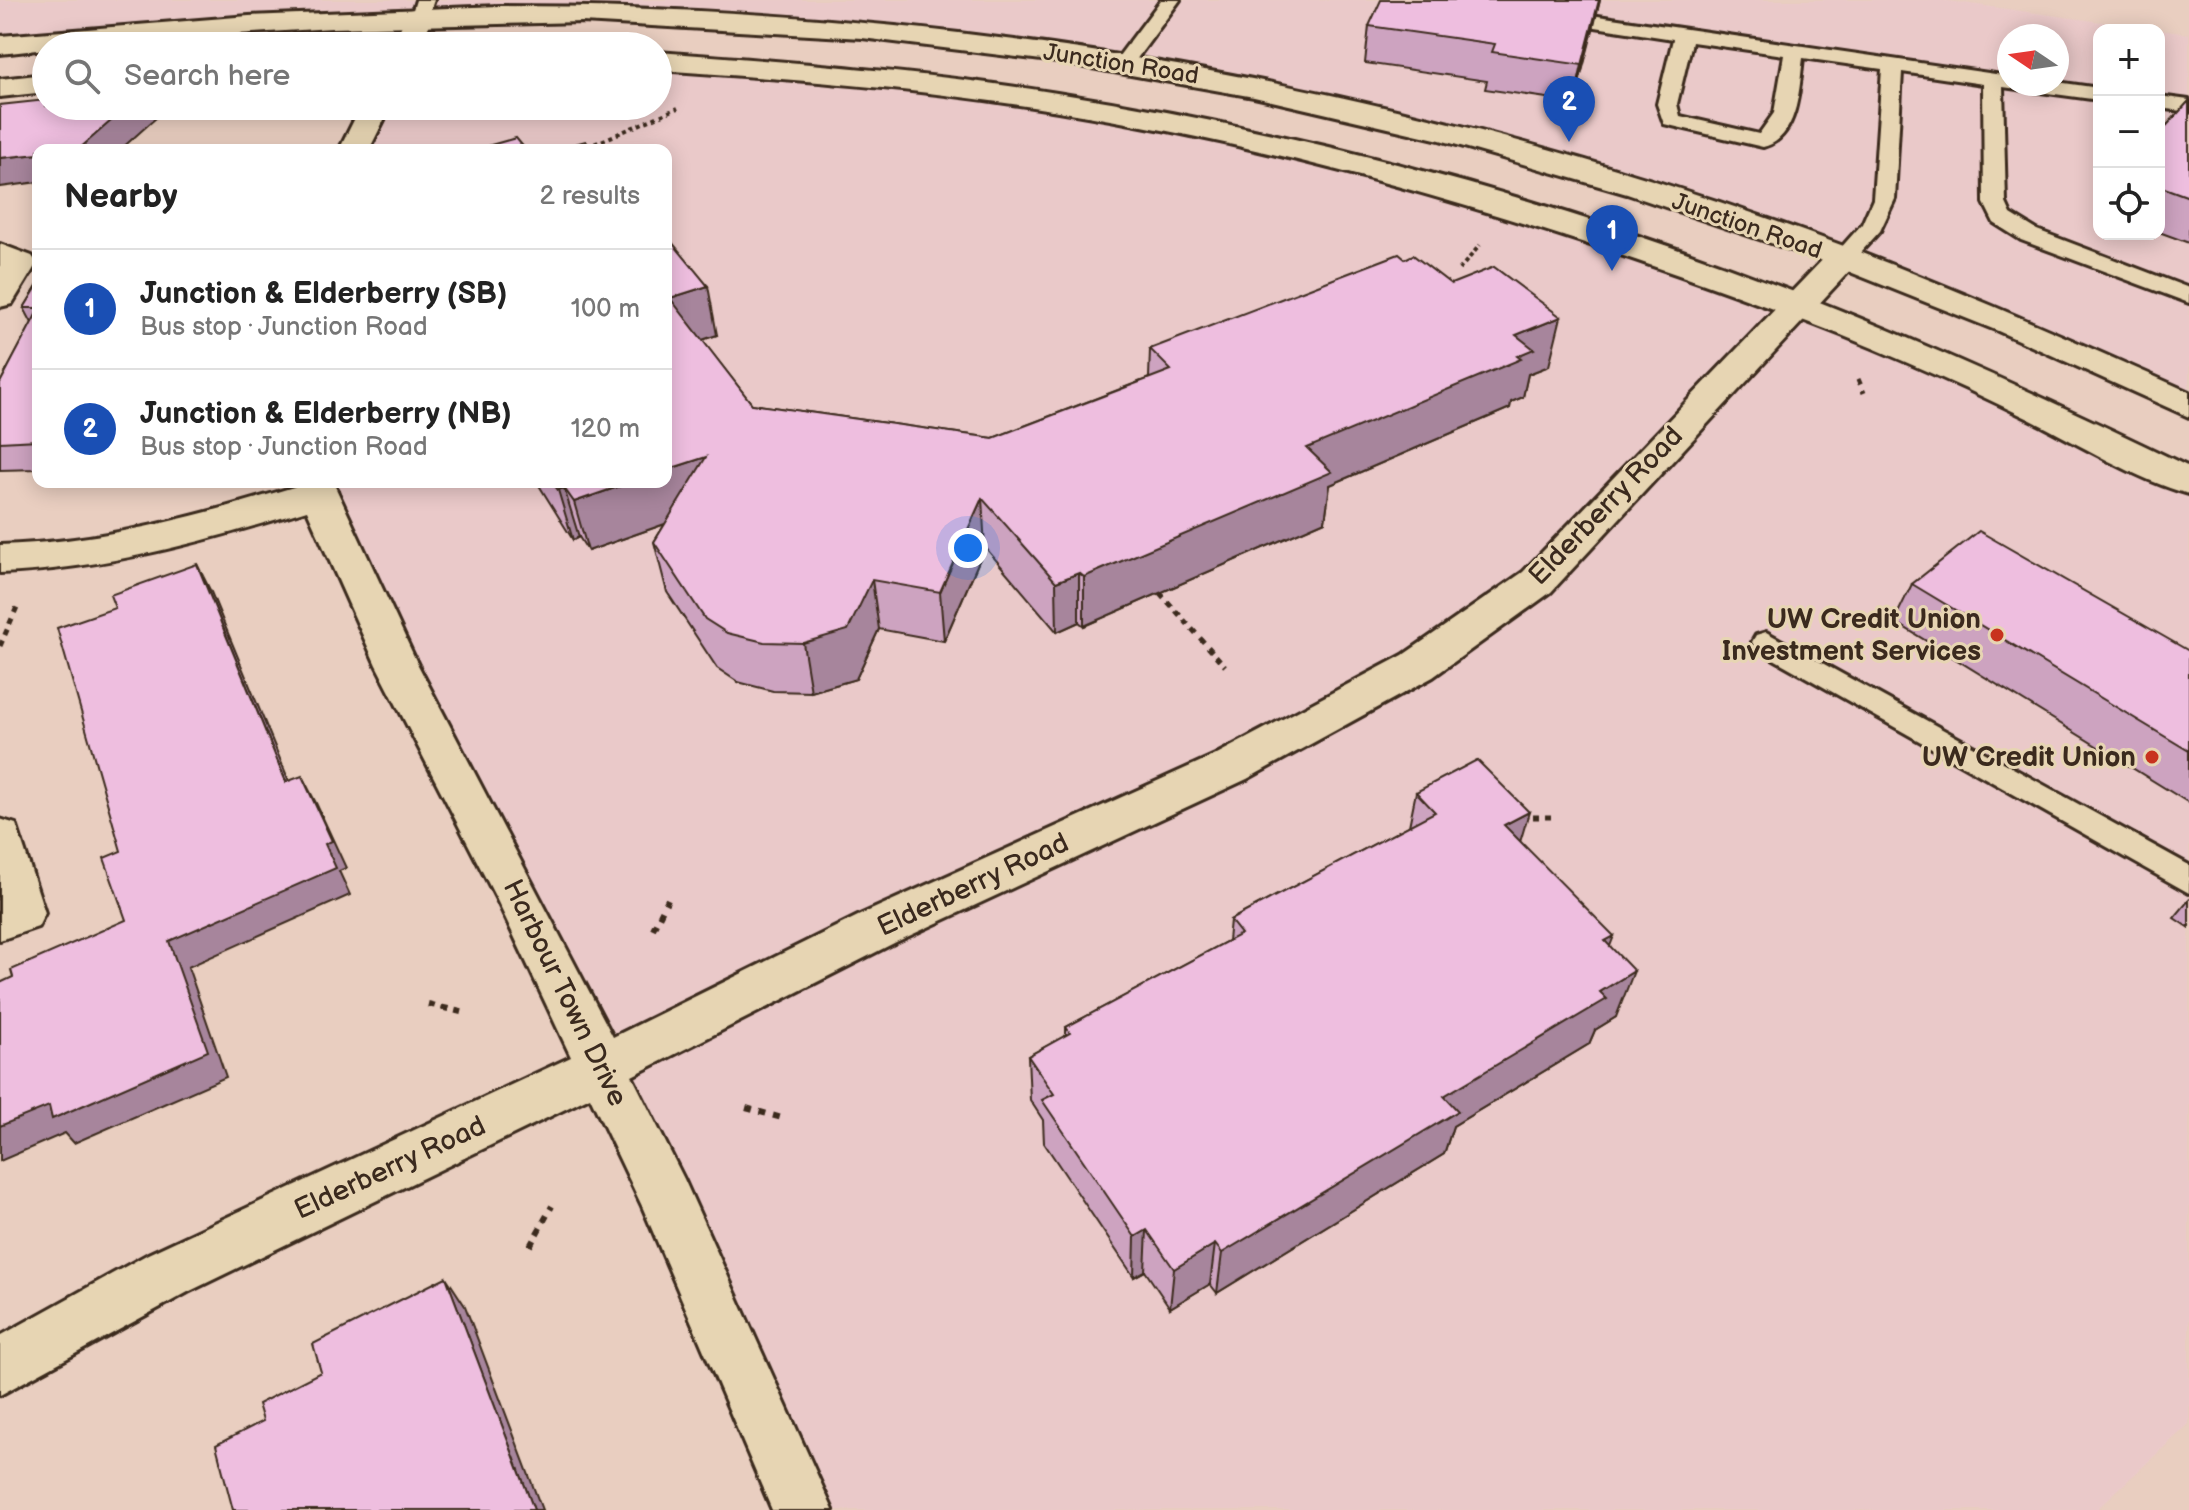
<!DOCTYPE html>
<meta charset="utf-8">
<style>
body{margin:0;font-family:"Balsamiq Sans",sans-serif;background:#f2f2f2;color:#222}
.controls{position:absolute;right:24px;top:24px;display:grid;overflow:hidden;border-radius:16px;box-shadow:0 4px 20px #0003}
.controls button{width:72px;height:72px;display:grid;place-items:center;padding:0;border:0;border-bottom:2px solid #e0e0e0;background:#fff;color:#222;font:40px sans-serif}
.compass{position:absolute;left:1997px;top:24px;width:72px;height:72px;border-radius:50%;background:#fff;box-shadow:0 4px 20px #0003;rotate:283deg}
.you{position:absolute;left:968px;top:548px;width:28px;height:28px;margin:-20px;border:6px solid #fff;border-radius:50%;background:#1a73e8;box-shadow:0 0 0 12px #1a73e833}
.badge{display:grid;place-items:center;width:52px;height:52px;border-radius:50%;background:#111827;color:#fff;font-size:26px;font-weight:700}
.pin{position:absolute;translate:-50% -66px;filter:drop-shadow(0 2px 4px #0008)}
.pin::after{content:'';position:absolute;top:42px;width:28px;height:24px;background:inherit;clip-path:polygon(0 0,100% 0,50% 100%)}
.list{margin:0;padding:0;list-style:none}
h2{display:flex;justify-content:space-between;align-items:center;height:104px;margin:0;padding:0 32px;font-size:34px}
h2 small{font-size:26px;font-weight:400;color:#767676}
.list li{display:grid;grid-template-columns:52px 1fr auto;gap:24px;align-items:center;box-sizing:border-box;height:120px;padding:0 32px;border-top:2px solid #e0e0e0}
.list b{display:block;font-size:30px;white-space:nowrap}
.list p{margin:0;font-size:26px;white-space:nowrap;color:#767676}
.list em{font-size:26px;font-style:normal;color:#767676}
.icon{flex:none;width:44px;height:44px;fill:none;stroke:currentColor;stroke-width:2;stroke-linecap:round;stroke-linejoin:round}
.map{position:relative;flex:none;width:2189px;height:1510px;overflow:hidden}
.search{position:absolute;background:#fff;box-shadow:0 4px 20px #0003;left:32px;top:32px;width:640px;height:88px;display:flex;align-items:center;gap:20px;box-sizing:border-box;padding:0 28px;border-radius:44px;color:#767676;font-size:30px}
.panel{position:absolute;background:#fff;box-shadow:0 4px 20px #0003;left:32px;top:144px;width:640px;height:344px;border-radius:16px}
.map>svg:first-child{display:block}
.built{fill:#eac9c9;fill-rule:evenodd}
.lines{fill:none;stroke-linecap:round;stroke-linejoin:round}
.service-casing{stroke:#3b2a1e;stroke-width:6}
.minor-casing{stroke:#3b2a1e;stroke-width:6}
.tertiary-casing{stroke:#3b2a1e;stroke-width:6}
.path-far2{stroke:#3b2a1e;stroke-width:4;stroke-dasharray:4 4;stroke-linecap:butt}
.path-far1{stroke:#3b2a1e;stroke-width:5;stroke-dasharray:6 6;stroke-linecap:butt}
.path{stroke:#3b2a1e;stroke-width:6;stroke-dasharray:7 7;stroke-linecap:butt}
.service{fill:#e7d5b3;fill-rule:evenodd}
.minor{fill:#e7d5b3;fill-rule:evenodd}
.tertiary{fill:#e7d5b3;fill-rule:evenodd}
.wall{fill:#cda3c0;stroke:#3b2a1e;stroke-width:2}
.shaded-wall{fill:#a7859c;stroke:#3b2a1e;stroke-width:2}
.building{fill:#eebedf;stroke:#3b2a1e;stroke-width:2}
.poi-dot{fill:#c8321e;stroke:#e7d5b3;stroke-width:3}
.labels{text-anchor:middle;dominant-baseline:central;stroke-width:6;stroke-linejoin:round;paint-order:stroke}
.far-street-label{font-size:24px;fill:#3b2a1e;stroke:#e7d5b3}
.street-label{font-size:28px;fill:#3b2a1e;stroke:#e7d5b3}
.poi-label{font-size:28px;font-weight:bold;fill:#3b2a1e;stroke:#e7d5b3;text-anchor:end}
</style>
<div class="map">
<svg width="2189" height="1510" viewBox="0 0 2189 1510">
<rect width="100%" height="100%" fill="#e9cec0"/>
<filter id="ink" filterUnits="userSpaceOnUse"><feTurbulence type="fractalNoise" baseFrequency=".0125" numOctaves="2"/><feDisplacementMap in="SourceGraphic" scale="16" xChannelSelector="R" yChannelSelector="G"/><feConvolveMatrix kernelMatrix="1 2 1 2 8 2 1 2 1" color-interpolation-filters="sRGB"/></filter>
<g filter="url(#ink)">
<g class="built">
<path d="M 0,0 L 1941,0 L 2159,30 L 2099,30 L 2099,234 L 2159,234 L 2159,30 L 2189,34 L 2189,406 L 1931,293 L 1437,128 L 1014,47 L 564,15 L 0,45 ZM 2009,36 L 2057,36 L 2057,84 L 2009,84 Z"/>
<path d="M 658,61 L 756,67 L 1271,141 L 1711,274 L 2189,482 L 2189,1424 L 2096,1510 L 803,1510 L 314,482 L 666,482 L 666,150 L 354,150 L 376,106 L 658,106 Z"/>
</g>
<g class="lines">
<defs>
<g id="service">
<path d="M 416,0 L 434,0 L 427,20 L 413,20 L 411,16 Z"/>
<path d="M 1161,0 L 1180,0 L 1130,68 L 1116,68 L 1113,64 Z"/>
<path d="M 1557,10 L 2009,76 L 2009,84 L 2057,82 L 2099,88 L 2099,100 L 2003,87 L 2006,203 L 2011,214 L 2037,230 L 2189,288 L 2189,303 L 2021,240 L 1994,223 L 1984,203 L 1983,84 L 1902,72 L 1895,199 L 1880,231 L 1850,264 L 1834,264 L 1831,259 L 1862,224 L 1873,199 L 1882,69 L 1803,58 C 1799,87 1799,138 1763,147 L 1664,124 L 1657,104 L 1673,39 L 1550,20 L 1548,16 ZM 1692,42 L 1784,55 L 1774,113 L 1759,134 L 1680,116 L 1677,104 Z"/>
<path d="M 2159,96 L 2189,100 L 2189,112 L 2159,108 Z"/>
<path d="M 1766,632 L 2189,865 L 2189,893 L 1756,649 L 1752,642 L 1756,635 Z"/>
</g>
<g id="minor">
<path d="M 420,8 L 430,10 L 434,16 L 419,46 L 391,46 L 410,10 Z"/>
<path d="M 361,106 L 391,106 L 369,150 L 339,150 Z"/>
<path d="M 0,244 L 32,256 L 37,263 L 12,304 L 0,307 Z"/>
<path d="M 1842,249 L 1854,252 L 1859,259 L 1854,266 L 1551,592 L 1433,677 L 1247,779 L 896,942 L 632,1076 L 684,1179 L 833,1510 L 772,1510 L 642,1206 L 590,1097 L 188,1292 L 0,1395 L 0,1336 L 148,1254 L 571,1057 L 498,902 L 376,665 L 307,510 C 206,541 106,569 0,573 L 0,545 C 103,542 199,516 297,486 L 295,482 L 333,482 L 418,665 L 613,1037 L 862,914 L 1215,755 L 1403,655 L 1523,572 L 1830,252 Z"/>
<path d="M 0,819 L 16,824 L 45,913 L 38,927 L 0,940 Z"/>
</g>
<g id="tertiary">
<path d="M 499,6 C 954,6 1414,85 1841,245 C 1959,290 2074,340 2189,392 L 2189,417 L 1998,331 L 1815,258 L 1627,194 L 1440,140 L 1254,97 L 1058,62 L 862,38 L 582,22 L 332,28 L 46,46 L 46,49 L 0,54 L 0,36 L 249,16 Z"/>
<path d="M 658,52 C 792,62 925,72 1057,93 C 1323,135 1588,209 1837,309 C 1957,357 2073,411 2189,467 L 2189,494 C 2139,481 2077,443 2029,419 C 1948,379 1863,342 1778,311 C 1544,224 1305,151 1058,111 C 925,89 792,79 658,70 Z"/>
<path d="M 46,74 L 46,92 L 0,97 L 0,79 Z"/>
</g>
</defs>
<use href="#service" class="service-casing"/>
<use href="#minor" class="minor-casing"/>
<use href="#tertiary" class="tertiary-casing"/>
<g class="path-far2">
<path d="M 580,150 L 678,108"/>
<path d="M 1459,270 L 1480,245"/>
</g>
<g class="path-far1">
<path d="M 1858,379 L 1864,393"/>
<path d="M 1160,593 L 1225,666"/>
<path d="M 0,646 L 17,607"/>
<path d="M 1521,817 L 1552,817"/>
</g>
<g class="path">
<path d="M 653,929 L 668,899"/>
<path d="M 428,1004 L 465,1013"/>
<path d="M 746,1108 L 782,1118"/>
<path d="M 530,1246 L 552,1206"/>
</g>
<use href="#service" class="service"/>
<use href="#minor" class="minor"/>
<use href="#tertiary" class="tertiary"/>
</g>
<g class="wall">
<path d="M 1600,0 L 1574,102 L 1485,89 L 1487,81 L 1365,63 L 1369,26 Z"/>
<path d="M 2189,101 L 2189,243 L 2159,232 L 2159,134 Z"/>
<path d="M 666,235 L 717,335 L 702,340 L 752,404 L 993,438 L 1149,378 L 1150,349 L 1549,366 L 1528,374 L 1523,397 L 1511,402 L 1510,408 L 1330,485 L 1325,521 L 1084,626 L 1079,622 L 1057,632 L 985,547 L 944,641 L 879,629 L 856,679 L 811,692 L 773,691 L 738,682 L 717,668 L 667,592 L 654,542 L 665,524 L 588,551 L 579,537 L 573,540 L 537,482 L 666,482 Z"/>
<path d="M 38,285 L 38,469 L 0,470 L 0,383 L 32,323 L 24,308 Z"/>
<path d="M 1912,584 L 2189,651 L 2189,803 L 1894,621 Z"/>
<path d="M 1416,792 L 1520,842 L 1610,946 L 1616,1017 L 1595,1030 L 1589,1044 L 1453,1126 L 1444,1154 L 1217,1293 L 1210,1284 L 1170,1308 L 1145,1271 L 1134,1277 L 1044,1143 L 1043,1120 L 1030,1100 L 1028,1056 L 1066,1036 L 1066,1027 L 1228,941 L 1230,920 L 1409,826 Z"/>
<path d="M 2189,900 L 2189,928 L 2174,918 Z"/>
</g>
<g class="shaded-wall">
<path d="M 1600,0 L 1593,30 L 1574,102 L 1582,65 Z"/>
<path d="M 128,106 L 152,106 L 157,117 L 120,150 L 73,150 Z"/>
<path d="M 38,154 L 38,182 L 0,187 L 0,158 Z"/>
<path d="M 708,286 L 717,335 L 681,347 L 670,298 Z"/>
<path d="M 1561,317 L 1549,366 L 1528,374 L 1523,397 L 1511,402 L 1510,408 L 1330,485 L 1325,521 L 1084,626 L 1084,577 L 1307,448 L 1516,335 Z"/>
<path d="M 706,457 L 716,506 L 588,551 L 574,502 L 632,482 L 666,482 L 666,470 Z"/>
<path d="M 564,488 L 579,537 L 573,540 L 558,490 Z"/>
<path d="M 982,498 L 985,547 L 944,641 L 940,592 Z"/>
<path d="M 197,564 L 211,592 L 301,810 L 286,782 Z"/>
<path d="M 1079,573 L 1079,622 L 1057,632 L 1056,582 Z"/>
<path d="M 872,580 L 879,629 L 856,679 L 811,692 L 803,643 Z"/>
<path d="M 302,776 L 316,803 L 346,868 L 339,871 L 350,895 L 188,967 L 226,1077 L 74,1143 L 65,1133 L 0,1161 L 0,1126 L 169,941 L 325,844 Z"/>
<path d="M 1529,812 L 1515,859 L 1504,825 Z"/>
<path d="M 1614,936 L 1596,982 L 1605,941 Z"/>
<path d="M 1634,971 L 1616,1017 L 1595,1030 L 1589,1044 L 1453,1126 L 1444,1154 L 1217,1293 L 1222,1253 L 1444,1096 L 1600,992 Z"/>
<path d="M 1147,1230 L 1145,1271 L 1134,1277 L 1135,1237 Z"/>
<path d="M 1215,1244 L 1210,1284 L 1170,1308 L 1174,1269 Z"/>
<path d="M 446,1277 L 465,1306 L 542,1510 L 534,1510 Z"/>
</g>
<g class="building">
<path d="M 1381,0 L 1599,0 L 1582,65 L 1492,52 L 1495,44 L 1369,26 Z"/>
<path d="M 46,100 L 46,106 L 128,106 L 79,149 L 38,150 L 38,154 L 0,158 L 0,105 Z"/>
<path d="M 2189,101 L 2189,197 L 2159,186 L 2159,134 Z"/>
<path d="M 516,138 L 526,150 L 473,150 Z"/>
<path d="M 586,141 L 592,150 L 553,150 Z"/>
<path d="M 666,235 L 708,286 L 670,298 L 752,404 L 993,438 L 1171,370 L 1150,349 L 1399,254 L 1405,259 L 1413,255 L 1451,284 L 1494,267 L 1561,317 L 1516,335 L 1534,349 L 1517,356 L 1521,359 L 1307,448 L 1332,472 L 1084,577 L 1079,573 L 1056,582 L 982,498 L 940,592 L 872,580 L 848,630 L 803,643 L 764,642 L 727,633 L 705,619 L 654,542 L 706,457 L 666,470 Z"/>
<path d="M 38,285 L 38,308 L 24,308 Z"/>
<path d="M 38,311 L 38,440 L 0,442 L 0,383 Z"/>
<path d="M 552,482 L 632,482 L 574,502 L 564,488 L 558,490 Z"/>
<path d="M 1979,531 L 2189,651 L 2189,751 L 1912,584 Z"/>
<path d="M 197,564 L 286,782 L 302,776 L 332,841 L 325,844 L 336,868 L 169,941 L 208,1051 L 52,1119 L 49,1106 L 0,1126 L 0,983 L 13,977 L 11,970 L 126,920 L 104,858 L 121,851 L 57,628 L 115,608 L 110,595 Z"/>
<path d="M 1477,760 L 1529,812 L 1504,825 L 1614,936 L 1605,941 L 1634,971 L 1600,992 L 1607,999 L 1444,1096 L 1458,1111 L 1222,1253 L 1215,1244 L 1174,1269 L 1147,1230 L 1135,1237 L 1042,1100 L 1054,1094 L 1028,1056 L 1070,1033 L 1066,1027 L 1241,934 L 1230,920 L 1435,812 L 1416,792 Z"/>
<path d="M 446,1277 L 534,1510 L 233,1510 L 216,1445 L 263,1421 L 258,1404 L 321,1372 L 313,1344 Z"/>
</g>
</g>
<g class="poi-dot">
<circle cx="1997" cy="635" r="8"/>
<circle cx="2152" cy="757" r="8"/>
</g>
<g class="labels">
<g class="far-street-label">
<text transform="translate(1121 64) rotate(9)">Junction Road</text>
<text transform="translate(1747 226) rotate(19)">Junction Road</text>
</g>
<g class="street-label">
<text transform="translate(1606 506) rotate(-46)">Elderberry Road</text>
<text transform="translate(973 885) rotate(-25)">Elderberry Road</text>
<text transform="translate(565 993) rotate(64)">Harbour Town Drive</text>
<text transform="translate(390 1168) rotate(-25)">Elderberry Road</text>
</g>
<g class="poi-label">
<text x="1981" y="619">UW Credit Union<tspan x="1981" dy="32">Investment Services</tspan></text>
<text x="2136" y="757">UW Credit Union</text>
</g>
</g>
</svg>
<div class="controls">
<button>+</button>
<button>−</button>
<button><svg class="icon" aria-label="locate" viewBox="0 0 24 24"><circle cx="12" cy="12" r="6"/><path d="M12 2v4M12 18v4M2 12h4M18 12h4"/></svg></button>
</div>
<svg class="compass" viewBox="-18 -18 36 36"><path d="M0-13l5 13h-10z" fill="#e53935"/><path d="M0 13l5-13h-10z" fill="#767676"/></svg>
<div class="you"></div>
<div class="pin badge" style="left:1612px;top:271px;background:#1a4fb4">1</div>
<div class="pin badge" style="left:1569px;top:142px;background:#1a4fb4">2</div>
<div class="search"><svg class="icon" aria-label="search" viewBox="0 0 24 24"><circle cx="10" cy="10" r="6"/><path d="M15 15l6 6"/></svg>Search here</div>
<section class="panel">
<h2>Nearby<small>2 results</small></h2>
<ul class="list">
<li><span class="badge" style="background:#1a4fb4">1</span><div><b>Junction &amp; Elderberry (SB)</b><p>Bus stop · Junction Road</p></div><em>100 m</em></li>
<li><span class="badge" style="background:#1a4fb4">2</span><div><b>Junction &amp; Elderberry (NB)</b><p>Bus stop · Junction Road</p></div><em>120 m</em></li>
</ul>
</section>
</div>
